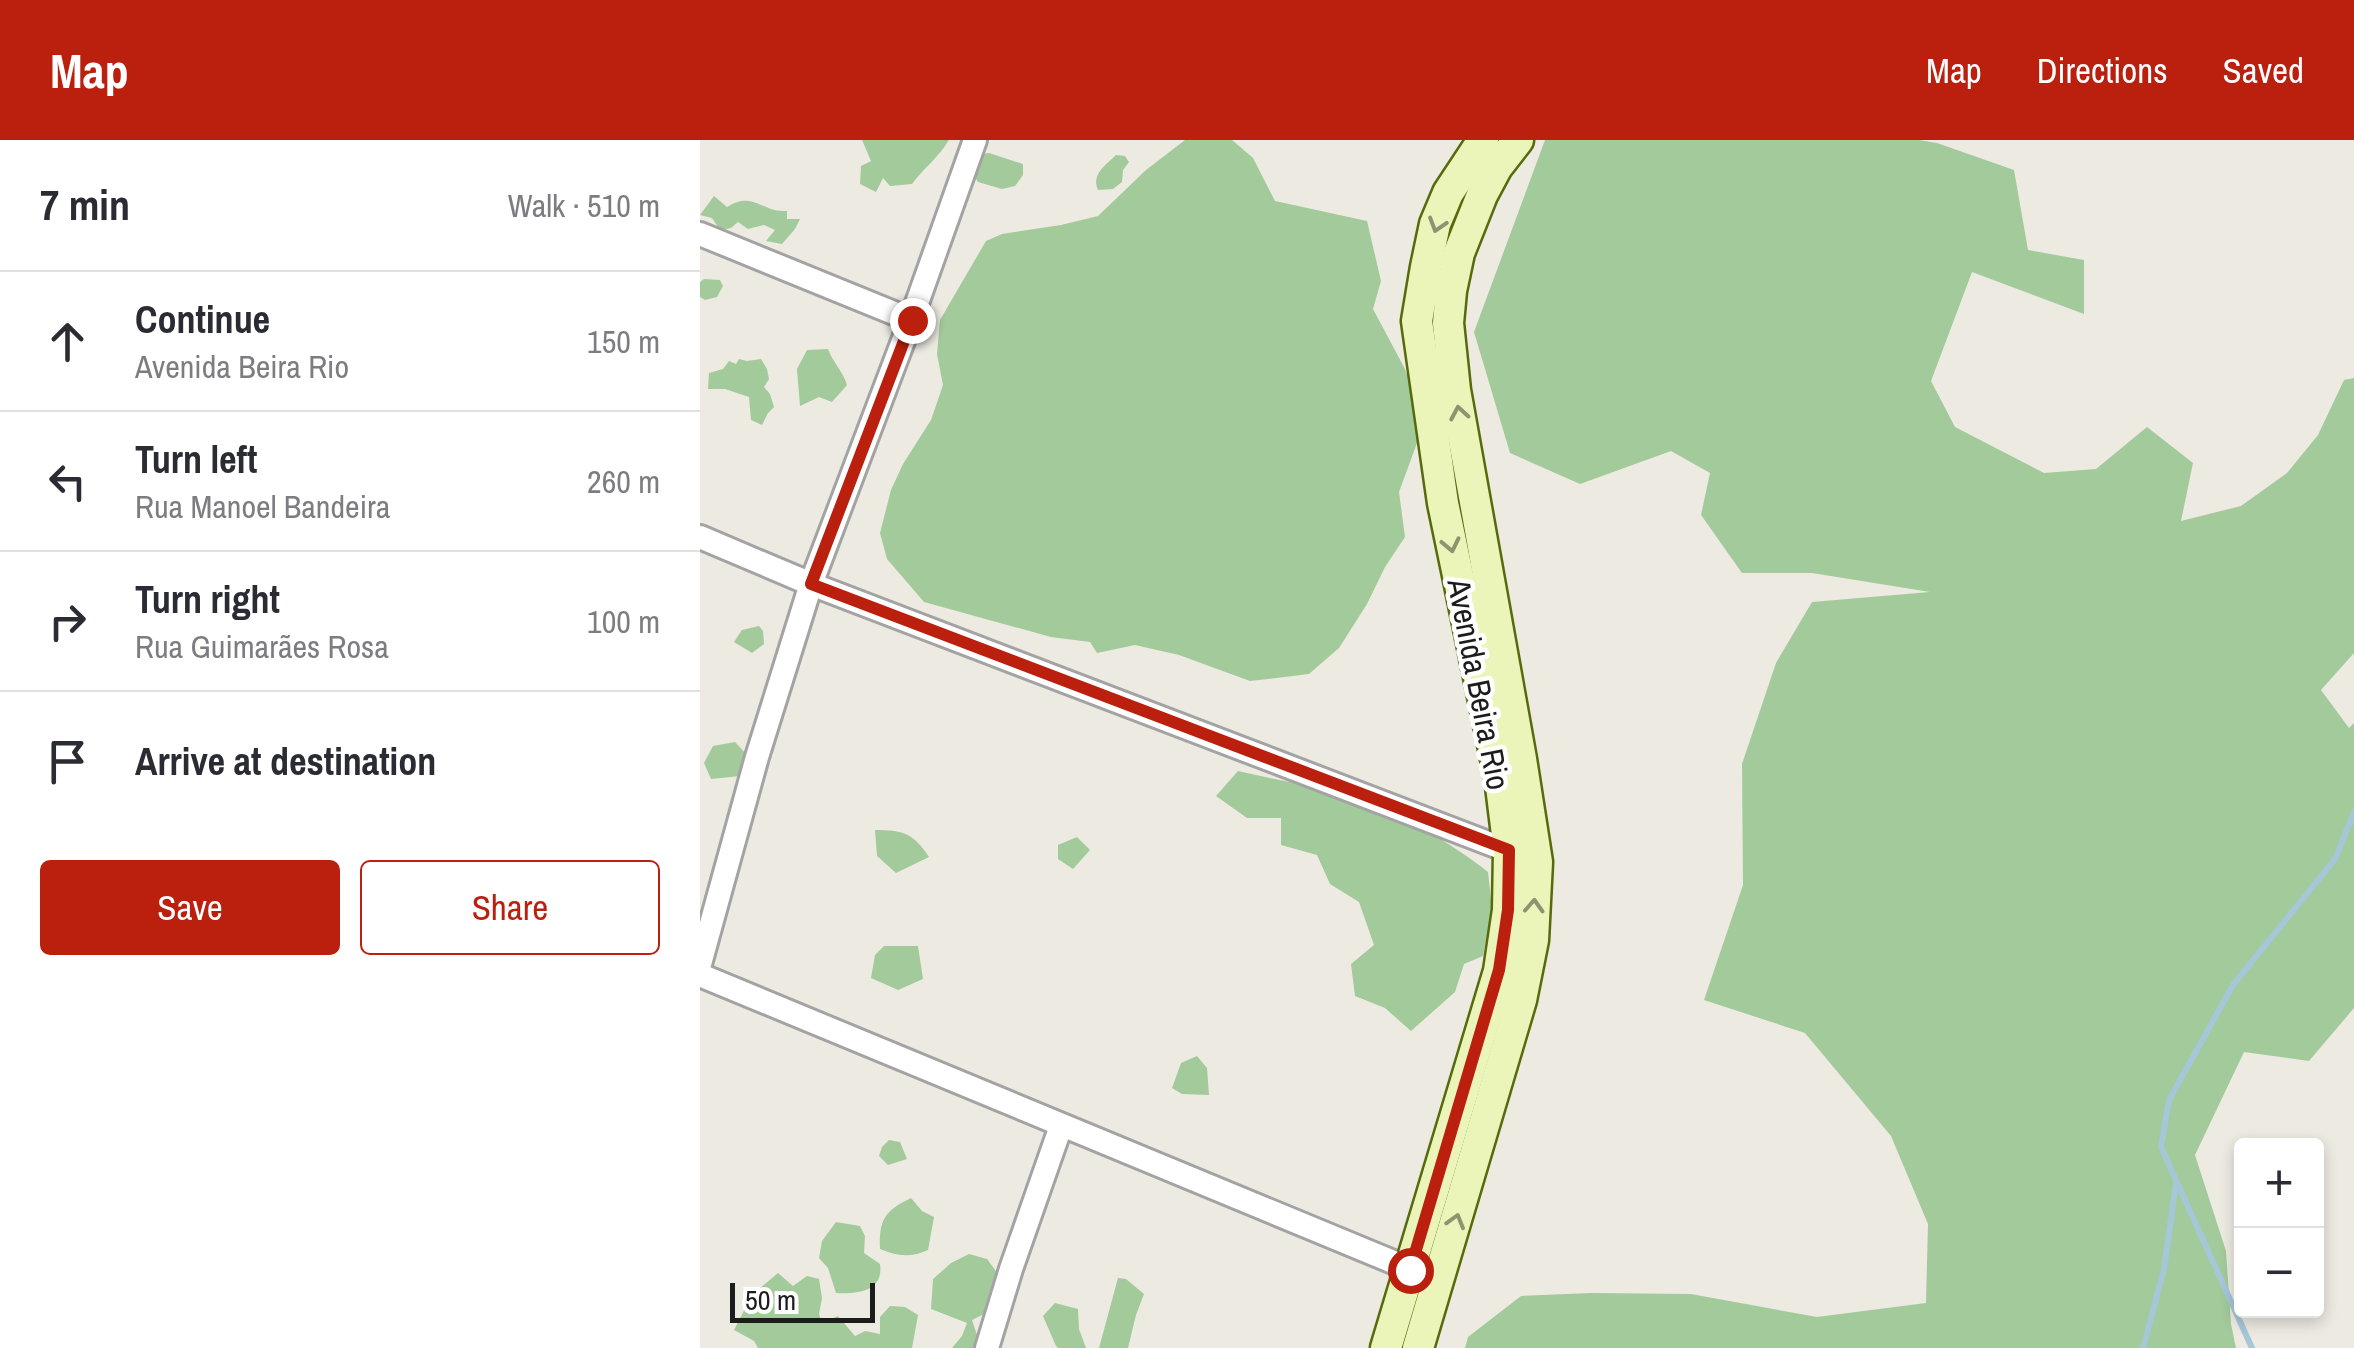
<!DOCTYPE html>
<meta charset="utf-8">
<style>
body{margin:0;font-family:"Archivo Narrow",sans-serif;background:#f2f2f3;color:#2b2b33}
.controls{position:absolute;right:30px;bottom:30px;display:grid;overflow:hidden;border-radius:10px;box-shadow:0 5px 15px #0003}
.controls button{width:90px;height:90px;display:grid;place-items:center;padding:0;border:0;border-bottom:2px solid #e1e1e2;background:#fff;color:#2b2b33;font:50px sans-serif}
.scale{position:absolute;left:30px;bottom:25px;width:145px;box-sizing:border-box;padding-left:10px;border:5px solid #1c1c1c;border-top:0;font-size:28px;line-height:35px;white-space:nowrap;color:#1c1c1c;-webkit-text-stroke:8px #fff;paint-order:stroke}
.stop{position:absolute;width:30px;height:30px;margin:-22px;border:8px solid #bb1f0d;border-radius:50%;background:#fff}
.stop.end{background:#bb1f0d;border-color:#fff;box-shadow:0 2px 10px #0008}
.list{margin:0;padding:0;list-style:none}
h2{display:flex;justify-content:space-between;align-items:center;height:130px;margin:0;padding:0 40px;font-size:42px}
h2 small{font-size:32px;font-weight:400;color:#7c7c81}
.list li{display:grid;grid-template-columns:65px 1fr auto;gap:30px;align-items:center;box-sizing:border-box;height:140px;padding:0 40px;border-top:2px solid #e1e1e2}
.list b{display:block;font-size:38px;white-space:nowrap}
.list p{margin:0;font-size:32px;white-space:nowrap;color:#7c7c81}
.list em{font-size:32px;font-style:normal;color:#7c7c81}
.actions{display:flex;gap:20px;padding:30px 40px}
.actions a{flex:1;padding:22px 0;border:2px solid #bb1f0d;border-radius:10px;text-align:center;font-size:35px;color:#bb1f0d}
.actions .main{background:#bb1f0d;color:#fff}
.icon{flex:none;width:55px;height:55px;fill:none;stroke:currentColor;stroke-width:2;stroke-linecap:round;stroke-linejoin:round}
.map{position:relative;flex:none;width:1654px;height:1208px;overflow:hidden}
header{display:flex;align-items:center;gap:60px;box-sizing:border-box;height:140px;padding:0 50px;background:#bb1f0d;color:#fff}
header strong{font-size:48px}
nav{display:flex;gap:55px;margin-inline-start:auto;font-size:35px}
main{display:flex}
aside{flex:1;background:#fff}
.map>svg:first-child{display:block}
.forest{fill:#a3ca9a}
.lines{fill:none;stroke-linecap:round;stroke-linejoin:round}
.stream{stroke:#a5c7d8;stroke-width:6}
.minor-casing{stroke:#a3a3a3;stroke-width:28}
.secondary-casing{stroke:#576a0c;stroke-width:35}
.minor{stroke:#fff;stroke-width:22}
.secondary{stroke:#ebf5b9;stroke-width:30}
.oneway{stroke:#8e9372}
.route{stroke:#bb1f0d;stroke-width:12}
.labels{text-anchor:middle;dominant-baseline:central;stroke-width:9;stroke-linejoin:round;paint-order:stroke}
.street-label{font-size:32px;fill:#1c1c1c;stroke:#fff}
</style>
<header>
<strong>Map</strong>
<nav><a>Map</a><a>Directions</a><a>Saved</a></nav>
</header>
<main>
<aside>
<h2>7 min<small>Walk · 510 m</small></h2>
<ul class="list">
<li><svg class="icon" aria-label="ahead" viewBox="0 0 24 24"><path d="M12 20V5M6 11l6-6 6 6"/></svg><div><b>Continue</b><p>Avenida Beira Rio</p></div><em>150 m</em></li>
<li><svg class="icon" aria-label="left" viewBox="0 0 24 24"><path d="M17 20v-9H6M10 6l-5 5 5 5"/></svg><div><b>Turn left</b><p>Rua Manoel Bandeira</p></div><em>260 m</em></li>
<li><svg class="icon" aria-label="right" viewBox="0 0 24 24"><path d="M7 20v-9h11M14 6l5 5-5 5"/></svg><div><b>Turn right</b><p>Rua Guimarães Rosa</p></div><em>100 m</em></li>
<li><svg class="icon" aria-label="arrive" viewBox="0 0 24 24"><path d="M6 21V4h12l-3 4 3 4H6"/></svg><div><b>Arrive at destination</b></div></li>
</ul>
<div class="actions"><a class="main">Save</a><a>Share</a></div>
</aside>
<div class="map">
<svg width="1654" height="1208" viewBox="0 0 1654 1208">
<rect width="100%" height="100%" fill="#edeae2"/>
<g class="forest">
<path d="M 162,0 L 249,0 C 237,19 224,28 212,44 L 190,46 L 183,38 L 176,52 L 160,44 L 161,26 L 171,21 Z"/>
<path d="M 485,0 L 532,0 L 553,18 L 575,61 L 667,81 L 681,141 L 673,169 L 705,229 L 724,284 L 699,352 L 705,397 L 685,427 L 667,464 L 639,508 L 609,534 L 550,541 L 479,515 L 435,505 L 397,513 L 390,502 L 351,497 L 224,462 L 187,419 L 180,393 L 191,350 L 203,324 L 231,280 L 243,245 L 237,214 L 240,180 L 286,101 L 302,94 L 361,85 L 398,76 L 446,30 Z"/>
<path d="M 845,0 L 1219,0 L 1237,3 L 1314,30 L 1328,110 L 1384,120 L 1384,174 L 1272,132 L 1231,241 L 1255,287 L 1344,333 L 1396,329 L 1447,287 L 1493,323 L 1481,381 L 1541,366 L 1587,333 L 1618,295 L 1644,240 L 1654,238 L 1654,513 L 1621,550 L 1649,588 L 1654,583 L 1654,868 L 1609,921 L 1544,912 L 1495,1015 L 1526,1111 L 1531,1184 L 1536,1208 L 765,1208 L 768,1197 L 821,1156 L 891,1153 L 991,1154 L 1117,1177 L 1226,1163 L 1228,1084 L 1191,996 L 1105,893 L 1004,860 L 1043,745 L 1042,624 L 1076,523 L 1112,462 L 1230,452 L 1112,433 L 1042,433 L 1001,375 L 1010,333 L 971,311 L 880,344 L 810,313 L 774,192 Z"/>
<path d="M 289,13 L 323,24 L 323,35 L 315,46 L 302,49 L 278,42 L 271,30 L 276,15 Z"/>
<path d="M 416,15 L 425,16 L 429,22 L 423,30 L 422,42 L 413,49 L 398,50 C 391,34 406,25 416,15 Z"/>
<path d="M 14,56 L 27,67 C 54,50 61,73 87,71 L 87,79 L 100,79 L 95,89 L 82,104 L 66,101 L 75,90 L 64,85 L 48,89 L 38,82 L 31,88 L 20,90 L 12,78 L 0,75 Z"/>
<path d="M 4,139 L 20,140 L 23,146 L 17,157 L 5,160 L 0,157 L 0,142 Z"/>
<path d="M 128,209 C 133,223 143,231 147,245 L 132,262 L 119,257 L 100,266 L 97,229 L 107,210 Z"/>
<path d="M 39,219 L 47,221 L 61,219 L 67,229 L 69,239 L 64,247 L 70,254 L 74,267 L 68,273 L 62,285 L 51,280 L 49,257 L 25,249 L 8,249 L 9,233 L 23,229 L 29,221 L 36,224 Z"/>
<path d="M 59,486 L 63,491 L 64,504 L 52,513 L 34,502 L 42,490 Z"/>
<path d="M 35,602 L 46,614 L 40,636 L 11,639 L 4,623 L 13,606 Z"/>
<path d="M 538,631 C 576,640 616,646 652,657 C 697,672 752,703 788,732 L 792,769 L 783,816 L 764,824 L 755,852 L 711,891 L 685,868 L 655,856 L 651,824 L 674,805 L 659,762 L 630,744 L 617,715 L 581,705 L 581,678 L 547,678 L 516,656 Z"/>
<path d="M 175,690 C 203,690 213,693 229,717 L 196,733 L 177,716 Z"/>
<path d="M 377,697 L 390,710 L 373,729 L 358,719 L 358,705 Z"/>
<path d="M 184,806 L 218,806 L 223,839 L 198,850 L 171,838 L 175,815 Z"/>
<path d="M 497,916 L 507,928 L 509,955 L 482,954 L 472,948 L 481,923 Z"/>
<path d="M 189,1000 L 200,1002 L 207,1019 L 188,1025 L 179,1016 L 182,1007 Z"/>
<path d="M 211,1058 L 222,1071 L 234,1077 L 228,1110 C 211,1118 196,1116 180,1109 C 179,1080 184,1071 211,1058 Z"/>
<path d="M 136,1082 L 160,1086 L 165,1096 L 164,1113 L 180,1124 C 184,1152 157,1154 136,1153 L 128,1128 L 119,1118 L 122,1101 Z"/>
<path d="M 269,1114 L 287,1119 L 301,1138 L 286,1173 L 272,1180 L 280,1204 L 279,1208 L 252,1208 L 262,1196 L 267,1183 L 231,1169 L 233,1139 L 251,1123 Z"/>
<path d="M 78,1133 L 93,1146 L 107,1136 L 119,1139 L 122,1158 L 119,1174 L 122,1183 L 138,1176 L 155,1196 L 165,1191 L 180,1194 L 180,1177 L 190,1166 L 205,1167 L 218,1175 L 212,1208 L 58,1208 L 54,1201 L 34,1190 L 52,1155 Z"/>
<path d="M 418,1138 L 426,1139 L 444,1154 L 436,1175 L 428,1208 L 399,1208 Z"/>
<path d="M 355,1163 L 378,1169 L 379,1189 L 386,1208 L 358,1208 L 356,1206 L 343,1176 Z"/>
</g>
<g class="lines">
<g class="stream">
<path d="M 1443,1208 L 1464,1129 L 1476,1043"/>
<path d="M 1552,1208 L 1461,1007 L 1469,960 L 1533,845 L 1635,719 L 1654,672"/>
</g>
<defs>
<g id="minor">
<path d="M 0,94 L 211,180"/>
<path d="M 0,397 L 111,444 L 809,711"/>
<path d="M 0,824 L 57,617 L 111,444 L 211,180 L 275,0"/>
<path d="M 0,835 L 710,1129"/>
<path d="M 287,1208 L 311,1129 L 361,986"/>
</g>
<g id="secondary">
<path d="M 686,1208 L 799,831 L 808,770 L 809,711 L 800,638 L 743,363 L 717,181 L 726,127 L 735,84 L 748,53 L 783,0"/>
<path d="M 718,1208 L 821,860 L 833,800 L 837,722 L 821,619 L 755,250 L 748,183 L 751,151 L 759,113 L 782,55 L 797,27 L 818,0"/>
</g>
</defs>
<use href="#minor" class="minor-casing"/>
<use href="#secondary" class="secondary-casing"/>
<use href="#minor" class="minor"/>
<use href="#secondary" class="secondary"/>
</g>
<defs><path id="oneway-chevron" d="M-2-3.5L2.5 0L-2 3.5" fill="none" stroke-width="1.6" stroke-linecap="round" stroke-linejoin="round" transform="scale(2.5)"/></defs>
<g class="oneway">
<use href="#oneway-chevron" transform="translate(737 85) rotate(107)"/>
<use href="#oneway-chevron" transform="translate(759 273) rotate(-100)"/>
<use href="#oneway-chevron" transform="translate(751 405) rotate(78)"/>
<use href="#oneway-chevron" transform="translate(834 766) rotate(-87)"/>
<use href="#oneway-chevron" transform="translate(756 1081) rotate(-74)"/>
</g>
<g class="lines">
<path class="route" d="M 212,180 L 111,444 L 809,710 L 808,770 L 799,830 L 710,1130"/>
</g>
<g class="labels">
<g class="street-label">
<text transform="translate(779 544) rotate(79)">Avenida Beira Rio</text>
</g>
</g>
</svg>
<div class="controls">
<button>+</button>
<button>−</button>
</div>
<div class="scale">50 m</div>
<div class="stop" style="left:710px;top:1130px"></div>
<div class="stop end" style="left:212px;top:180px"></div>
</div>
</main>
